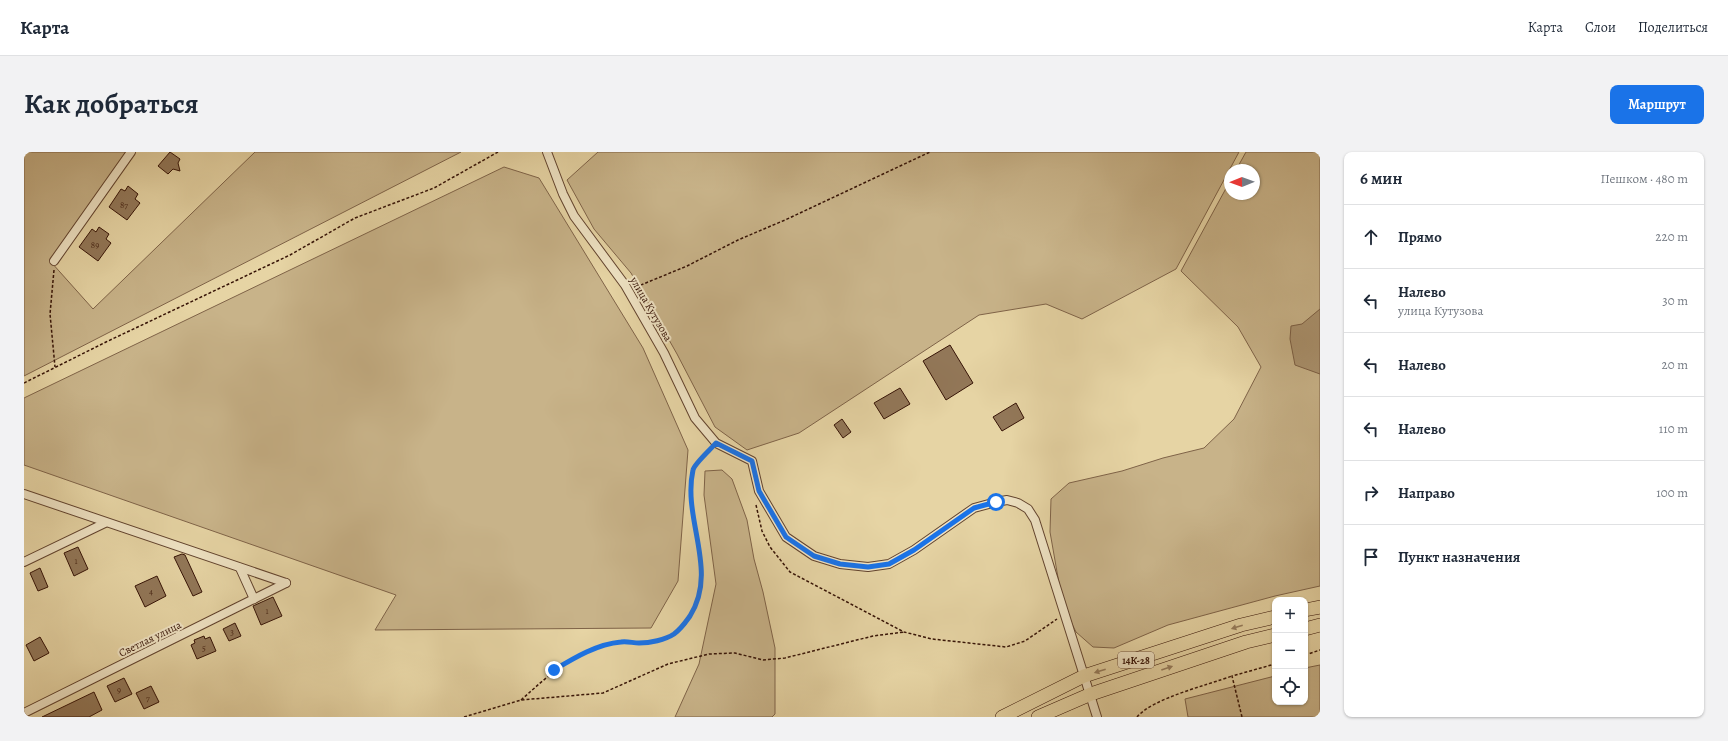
<!DOCTYPE html>
<html lang="ru">
<meta charset="utf-8">
<style>
body{margin:0;font-family:Alegreya,serif;background:#f2f2f3;color:#1f2937}
.controls{position:absolute;right:12px;bottom:12px;display:grid;overflow:hidden;border-radius:8px;box-shadow:0 1px 3px #0004}
.controls button{width:36px;height:36px;display:grid;place-items:center;padding:0;border:0;border-bottom:1px solid #e0e1e3;background:#fff;color:#1f2937;font:20px sans-serif}
.compass{position:absolute;left:1200px;top:12px;width:36px;height:36px;border-radius:50%;background:#fff;box-shadow:0 1px 3px #0004;rotate:269deg}
.stop{position:absolute;width:12px;height:12px;margin:-9px;border:3px solid #1a73e8;border-radius:50%;background:#fff}
.stop.end{background:#1a73e8;border-color:#fff;box-shadow:0 1px 4px #0008}
.list{margin:0;padding:0;list-style:none}
h2{display:flex;justify-content:space-between;align-items:center;height:52px;margin:0;padding:0 16px;font-size:17px}
h2 small{font-size:13px;font-weight:400;color:#747a83}
.list li{display:grid;grid-template-columns:26px 1fr auto;gap:12px;align-items:center;box-sizing:border-box;height:64px;padding:0 16px;border-top:1px solid #e0e1e3}
.list b{display:block;font-size:15px;white-space:nowrap}
.list p{margin:0;font-size:13px;white-space:nowrap;color:#747a83}
.list em{font-size:13px;font-style:normal;color:#747a83}
.icon{flex:none;width:22px;height:22px;fill:none;stroke:currentColor;stroke-width:2;stroke-linecap:round;stroke-linejoin:round}
.map{position:relative;flex:none;width:1296px;height:565px;overflow:hidden;border-radius:8px}
header{display:flex;align-items:center;gap:24px;box-sizing:border-box;height:56px;padding:0 20px;background:#fff;border-bottom:1px solid #e0e1e3}
header strong{font-size:19px}
nav{display:flex;gap:22px;margin-inline-start:auto;font-size:14px}
.intro{display:flex;align-items:center;justify-content:space-between;box-sizing:border-box;height:96px;padding:0 24px}
h1{margin:0;font-size:28px}
.button{padding:10px 18px;border-radius:8px;background:#1a73e8;color:#fff;font-size:14px;font-weight:700}
main{display:flex;gap:24px;padding:0 24px}
aside{flex:1;background:#fff;border-radius:8px;box-shadow:0 1px 3px #0004}
.map>svg:first-child{display:block}
.green{fill:#c8b389;stroke:#7f6348}
.water{fill:#aa926e;stroke:#7c5f44}
.building{fill:#927758;stroke:#361306}
.lines{fill:none;stroke-linecap:round;stroke-linejoin:round}
.minor-casing{stroke:#62432e;stroke-width:10}
.primary-casing{stroke:#361306;stroke-width:14}
.path{stroke:#361306;stroke-width:1.5;stroke-dasharray:3 2;stroke-linecap:butt}
.minor{stroke:#efe3c4;stroke-width:8}
.primary{stroke:#e6d4a4;stroke-width:13}
.oneway{fill:#977d5d}
.route{stroke:#1a73e8;stroke-width:5}
.labels{text-anchor:middle;dominant-baseline:central;stroke-width:4;stroke-linejoin:round;paint-order:stroke}
.number-label{font-size:9px;fill:#4d2c1a}
.shield{fill:#efe3c4;stroke:#6e513f;stroke-width:1}
.shield-label{font-size:10px;font-weight:bold;fill:#361306}
.street-label{font-size:11px;fill:#361306;stroke:#efe3c4}
</style>
<header>
<strong>Карта</strong>
<nav><a>Карта</a><a>Слои</a><a>Поделиться</a></nav>
</header>
<div class="intro"><h1>Как добраться</h1><a class="button">Маршрут</a></div>
<main>
<div class="map">
<svg width="1296" height="565" viewBox="0 0 1296 565">
<rect width="100%" height="100%" fill="#e6d4a4"/>
<filter id="stains"><feTurbulence type="fractalNoise" baseFrequency=".005" numOctaves="4"/><feColorMatrix values="0 0 0 0 .2 0 0 0 0 .09 0 0 0 0 .02 0 0 0 .5 -.17"/></filter>
<radialGradient id="worn" r=".72"><stop offset=".6" stop-color="#630" stop-opacity="0"/><stop offset="1" stop-color="#630" stop-opacity=".3"/></radialGradient>
<g class="green">
<path d="M 0,0 L 104,0 L 27,110 L 69,157 L 231,0 L 437,0 L 0,224 Z"/>
<path d="M 574,0 L 1215,0 L 1152,117 L 1058,167 L 1022,152 L 955,163 L 775,281 L 723,298 L 691,275 L 653,202 L 607,121 L 570,77 L 543,28 Z"/>
<path d="M 1222,0 L 1296,0 L 1296,434 L 1251,444 L 1144,473 L 1090,496 L 1069,495 L 1052,480 L 1039,454 L 1026,380 L 1027,347 L 1045,331 L 1098,319 L 1139,306 L 1180,296 L 1210,267 L 1237,215 L 1214,175 L 1157,119 L 1206,29 L 1206,42 L 1230,42 L 1230,18 L 1212,18 Z"/>
<path d="M 480,15 L 515,26 L 619,196 L 664,298 L 654,429 L 627,476 L 351,478 L 372,443 L 0,313 L 0,246 Z"/>
<path d="M 698,318 L 708,327 L 723,368 L 730,407 L 739,440 L 751,496 L 751,562 L 748,565 L 651,565 L 675,512 L 692,432 L 680,343 L 681,319 Z"/>
<path d="M 1296,513 L 1296,565 L 1164,565 L 1161,547 L 1251,524 L 1251,550 L 1281,550 L 1281,516 Z"/>
</g>
<path class="water" d="M 1296,157 L 1296,222 L 1271,213 L 1266,187 L 1267,174 L 1278,172 Z"/>
<g class="building">
<path d="M 146,0 L 156,7 L 154,11 L 156,19 L 149,17 L 144,22 L 134,14 Z"/>
<path d="M 104,34 L 114,42 L 111,47 L 116,51 L 103,68 L 85,55 L 97,37 L 101,39 Z"/>
<path d="M 75,75 L 85,82 L 82,87 L 87,91 L 74,109 L 55,95 L 68,77 L 72,80 Z"/>
<path d="M 926,193 L 949,231 L 922,248 L 899,209 Z"/>
<path d="M 876,236 L 886,252 L 860,267 L 850,251 Z"/>
<path d="M 992,251 L 1000,266 L 978,279 L 969,265 Z"/>
<path d="M 818,267 L 827,280 L 819,286 L 810,273 Z"/>
<path d="M 54,395 L 64,417 L 50,424 L 40,401 Z"/>
<path d="M 158,402 L 161,403 L 178,440 L 169,444 L 150,405 Z"/>
<path d="M 16,416 L 24,435 L 14,439 L 6,421 Z"/>
<path d="M 133,424 L 142,444 L 121,455 L 111,434 Z"/>
<path d="M 249,445 L 258,464 L 237,473 L 229,454 Z"/>
<path d="M 211,471 L 217,484 L 205,489 L 199,477 Z"/>
<path d="M 180,484 L 181,487 L 186,485 L 192,499 L 173,507 L 167,493 L 171,491 L 170,488 Z"/>
<path d="M 16,485 L 25,501 L 10,509 L 2,493 Z"/>
<path d="M 100,526 L 108,542 L 91,550 L 83,534 Z"/>
<path d="M 127,534 L 135,550 L 120,557 L 112,541 Z"/>
<path d="M 70,540 L 78,558 L 65,565 L 18,565 Z"/>
</g>
<g class="lines">
<defs>
<g id="minor">
<path d="M 523,0 L 539,42 L 550,64 L 601,133 L 640,201 L 671,266 L 692,291 L 728,309 L 735,339 L 762,385 L 790,404 L 816,412 L 844,415 L 865,412 L 890,398 L 950,356 L 972,350 L 983,348 L 994,351 L 1004,357 L 1011,368 L 1073,565"/>
<path d="M 30,109 L 107,0"/>
<path d="M 0,342 L 262,431"/>
<path d="M 0,410 L 81,371"/>
<path d="M 216,416 L 230,447"/>
<path d="M 0,561 L 262,431"/>
</g>
<g id="primary">
<path d="M 1281,458 L 1296,455"/>
<path d="M 1281,477 L 1296,473"/>
<path d="M 978,565 L 1060,524 L 1217,473 L 1251,465"/>
<path d="M 1014,565 L 1067,542 L 1222,490 L 1251,483"/>
</g>
</defs>
<use href="#minor" class="minor-casing"/>
<use href="#primary" class="primary-casing"/>
<g class="path">
<path d="M 30,118 L 26,162 L 31,215"/>
<path d="M 612,135 L 663,114 L 714,88 L 761,68 L 906,0"/>
<path d="M 0,231 L 82,190 L 266,103 L 331,66 L 410,36 L 474,0"/>
<path d="M 732,353 L 738,379 L 746,395 L 766,420 L 880,480 L 908,487 L 982,495 L 1001,489 L 1033,467"/>
<path d="M 1281,503 L 1296,498"/>
<path d="M 497,548 C 525,523 542,507 577,495 C 603,485 639,499 660,474 C 697,427 662,380 668,330 C 668,326 668,319 670,316 C 674,309 681,304 686,298"/>
<path d="M 440,565 L 497,548 L 579,541 L 644,512 L 685,502 L 711,501 L 739,508 L 761,506 L 849,484 L 880,480"/>
<path d="M 1113,565 C 1129,546 1184,533 1208,524"/>
<path d="M 1218,565 L 1208,524 L 1251,512"/>
</g>
<use href="#minor" class="minor"/>
<use href="#primary" class="primary"/>
</g>
<defs><path id="oneway-solid" d="M-6-.8H1V-3.2L6.5 0L1 3.2V.8H-6Z"/></defs>
<g class="oneway">
<use href="#oneway-solid" transform="translate(1213 475) rotate(163)"/>
<use href="#oneway-solid" transform="translate(1143 516) rotate(-19)"/>
<use href="#oneway-solid" transform="translate(1076 519) rotate(162)"/>
</g>
<g class="lines">
<path class="route" d="M 530,518 C 550,506 573,492 597,490 C 603,489 609,491 615,491 C 626,491 641,488 650,482 C 657,477 661,471 666,464 C 695,418 658,367 669,318 C 670,312 687,297 692,291 L 728,309 L 735,339 L 762,385 L 790,404 L 816,412 L 844,415 L 865,412 L 890,398 L 950,356 L 972,350"/>
</g>
<g class="labels">
<g class="number-label">
<text x="100" y="53">87</text>
<text x="71" y="93">89</text>
<text x="52" y="409">1</text>
<text x="127" y="439">4</text>
<text x="243" y="459">1</text>
<text x="208" y="480">3</text>
<text x="180" y="496">5</text>
<text x="95" y="538">9</text>
<text x="124" y="546">7</text>
</g>
<rect class="shield" x="1094" y="500" width="36" height="16" rx="3"/>
<g class="shield-label">
<text x="1112" y="508">14К-28</text>
</g>
<g class="street-label">
<text transform="translate(627 157) rotate(60)">улица Кутузова</text>
<text transform="translate(126 487) rotate(-26)">Светлая улица</text>
</g>
</g>
<rect width="100%" height="100%" filter="url(#stains)"/>
<rect width="100%" height="100%" fill="url(#worn)"/>
</svg>
<div class="controls">
<button>+</button>
<button>−</button>
<button><svg class="icon" aria-label="locate" viewBox="0 0 24 24"><circle cx="12" cy="12" r="6"/><path d="M12 2v4M12 18v4M2 12h4M18 12h4"/></svg></button>
</div>
<svg class="compass" viewBox="-18 -18 36 36"><path d="M0-13l5 13h-10z" fill="#e53935"/><path d="M0 13l5-13h-10z" fill="#747a83"/></svg>
<div class="stop" style="left:972px;top:350px"></div>
<div class="stop end" style="left:530px;top:518px"></div>
</div>
<aside>
<h2>6 мин<small>Пешком · 480 m</small></h2>
<ul class="list">
<li><svg class="icon" aria-label="ahead" viewBox="0 0 24 24"><path d="M12 20V5M6 11l6-6 6 6"/></svg><div><b>Прямо</b></div><em>220 m</em></li>
<li><svg class="icon" aria-label="left" viewBox="0 0 24 24"><path d="M17 20v-9H6M10 6l-5 5 5 5"/></svg><div><b>Налево</b><p>улица Кутузова</p></div><em>30 m</em></li>
<li><svg class="icon" aria-label="left" viewBox="0 0 24 24"><path d="M17 20v-9H6M10 6l-5 5 5 5"/></svg><div><b>Налево</b></div><em>20 m</em></li>
<li><svg class="icon" aria-label="left" viewBox="0 0 24 24"><path d="M17 20v-9H6M10 6l-5 5 5 5"/></svg><div><b>Налево</b></div><em>110 m</em></li>
<li><svg class="icon" aria-label="right" viewBox="0 0 24 24"><path d="M7 20v-9h11M14 6l5 5-5 5"/></svg><div><b>Направо</b></div><em>100 m</em></li>
<li><svg class="icon" aria-label="arrive" viewBox="0 0 24 24"><path d="M6 21V4h12l-3 4 3 4H6"/></svg><div><b>Пункт назначения</b></div></li>
</ul>
</aside>
</main>
